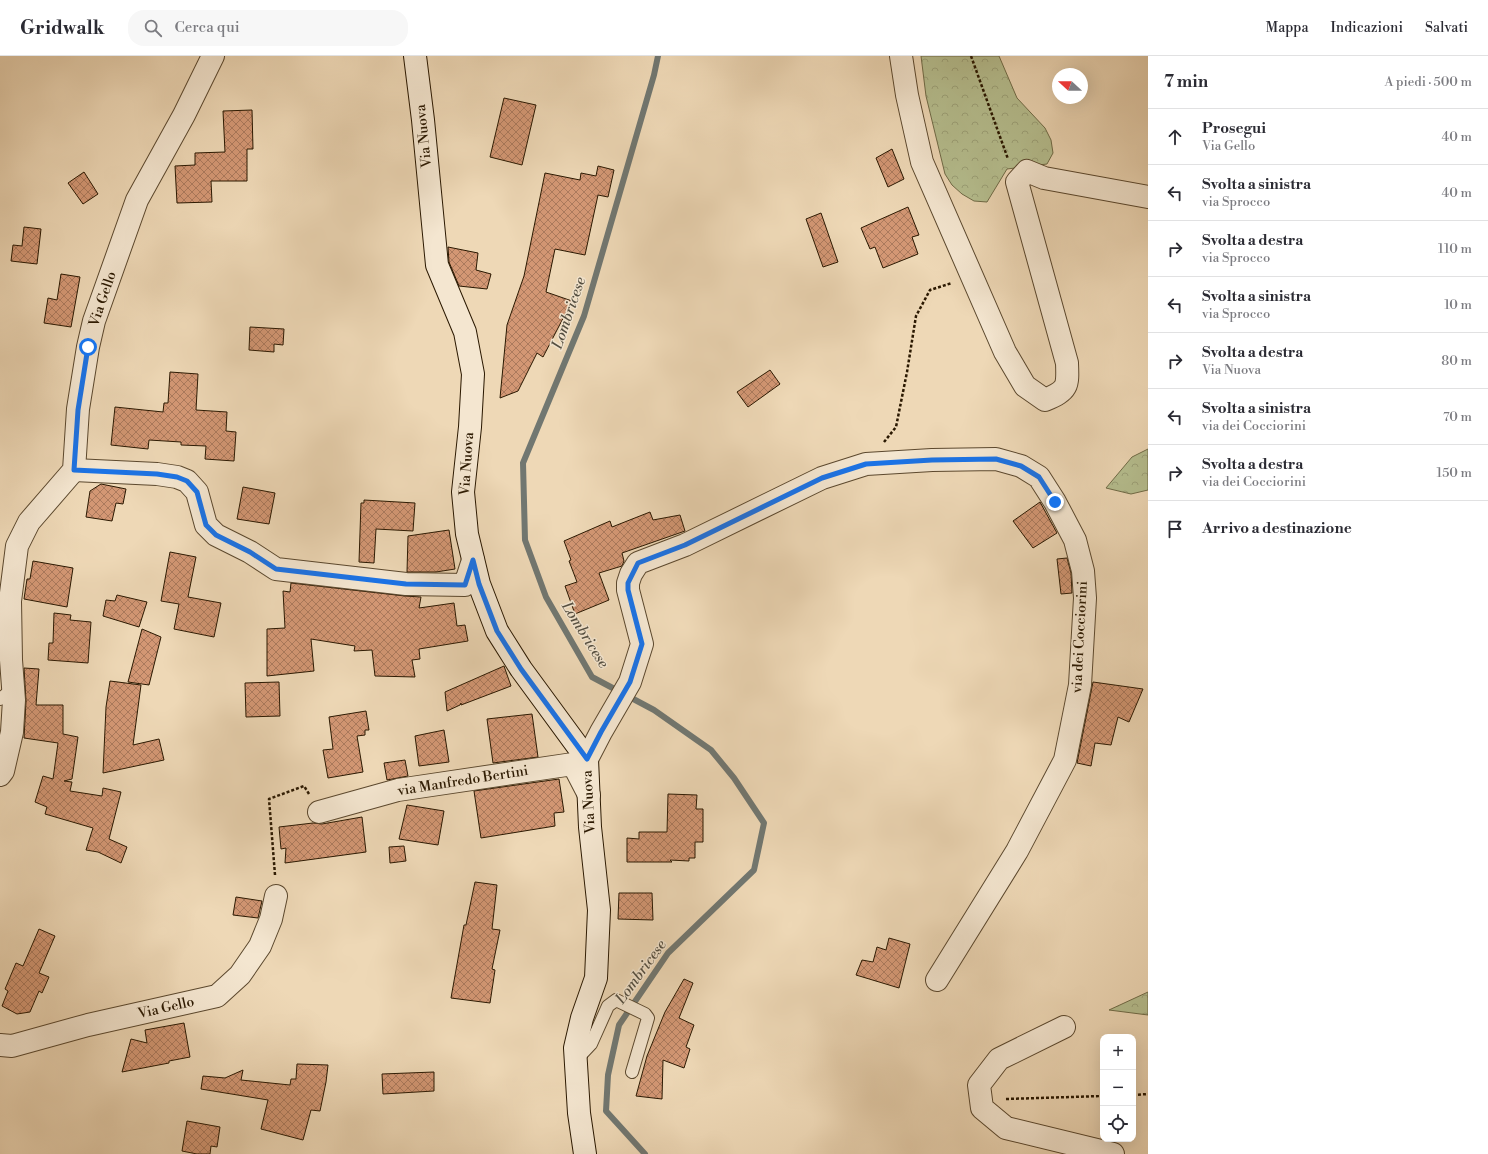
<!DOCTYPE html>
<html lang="it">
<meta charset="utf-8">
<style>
body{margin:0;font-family:"Libre Bodoni",serif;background:#f7f7f7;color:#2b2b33}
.controls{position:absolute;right:12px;bottom:12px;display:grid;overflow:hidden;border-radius:8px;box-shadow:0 4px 16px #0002}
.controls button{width:36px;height:36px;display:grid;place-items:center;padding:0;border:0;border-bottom:1px solid #e1e1e2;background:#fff;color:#2b2b33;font:20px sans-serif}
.compass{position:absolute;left:1052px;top:12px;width:36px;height:36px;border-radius:50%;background:#fff;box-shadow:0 4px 16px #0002;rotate:291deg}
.stop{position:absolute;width:12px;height:12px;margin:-9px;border:3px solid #1a73e8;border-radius:50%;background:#fff}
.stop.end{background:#1a73e8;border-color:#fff;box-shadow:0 1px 4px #0008}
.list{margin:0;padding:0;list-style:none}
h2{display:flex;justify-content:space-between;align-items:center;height:52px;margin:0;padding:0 16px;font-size:17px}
h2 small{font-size:13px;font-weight:400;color:#7c7c81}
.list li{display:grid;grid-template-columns:26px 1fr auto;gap:12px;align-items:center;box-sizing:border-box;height:56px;padding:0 16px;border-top:1px solid #e1e1e2}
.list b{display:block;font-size:15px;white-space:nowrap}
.list p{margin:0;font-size:13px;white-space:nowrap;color:#7c7c81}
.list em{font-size:13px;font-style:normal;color:#7c7c81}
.icon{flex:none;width:22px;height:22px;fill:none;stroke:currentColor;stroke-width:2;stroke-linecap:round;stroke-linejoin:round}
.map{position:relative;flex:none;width:1148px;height:1098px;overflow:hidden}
header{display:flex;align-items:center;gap:24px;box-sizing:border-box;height:56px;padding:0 20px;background:#fff;border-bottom:1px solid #e1e1e2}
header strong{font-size:19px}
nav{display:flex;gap:22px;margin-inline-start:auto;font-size:14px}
.search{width:280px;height:36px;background:#f7f7f7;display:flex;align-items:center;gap:10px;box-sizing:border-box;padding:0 14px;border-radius:16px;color:#7c7c81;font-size:15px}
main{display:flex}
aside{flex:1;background:#fff}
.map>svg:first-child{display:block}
.forest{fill:url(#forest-crowns);stroke:#706c48}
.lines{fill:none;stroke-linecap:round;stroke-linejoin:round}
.stream{stroke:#717771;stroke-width:6}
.building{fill:url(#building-cross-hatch);stroke:#2a1801}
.lane-casing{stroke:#5b482e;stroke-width:14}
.street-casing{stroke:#5b482e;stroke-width:24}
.secondary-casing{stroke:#2a1801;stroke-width:24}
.path{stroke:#2a1801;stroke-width:2.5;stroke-dasharray:3 2;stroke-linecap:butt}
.lane{stroke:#f4e6d0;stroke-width:12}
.street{stroke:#f4e6d0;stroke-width:22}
.secondary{stroke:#f4e6d0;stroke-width:22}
.route{stroke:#1a73e8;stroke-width:5}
.labels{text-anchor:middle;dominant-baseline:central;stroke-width:3;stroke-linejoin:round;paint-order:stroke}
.street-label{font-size:14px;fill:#2a1801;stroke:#f4e6d0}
.water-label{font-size:15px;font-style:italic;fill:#544f42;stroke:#f4e6d0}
</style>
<header>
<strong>Gridwalk</strong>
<div class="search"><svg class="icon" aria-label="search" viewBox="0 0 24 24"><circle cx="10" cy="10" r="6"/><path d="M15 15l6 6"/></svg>Cerca qui</div>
<nav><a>Mappa</a><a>Indicazioni</a><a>Salvati</a></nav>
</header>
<main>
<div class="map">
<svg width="1148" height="1098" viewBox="0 0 1148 1098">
<defs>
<pattern id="forest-crowns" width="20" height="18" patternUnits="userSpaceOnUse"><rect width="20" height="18" fill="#b6bf90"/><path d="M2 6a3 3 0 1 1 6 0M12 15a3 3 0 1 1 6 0" fill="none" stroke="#9da37a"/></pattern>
<pattern id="building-cross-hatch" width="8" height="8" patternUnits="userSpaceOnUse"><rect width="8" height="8" fill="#d39774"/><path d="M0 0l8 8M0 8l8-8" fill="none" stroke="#ab7a5d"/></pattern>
</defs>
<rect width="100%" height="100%" fill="#eed8b6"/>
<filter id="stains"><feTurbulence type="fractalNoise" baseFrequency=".005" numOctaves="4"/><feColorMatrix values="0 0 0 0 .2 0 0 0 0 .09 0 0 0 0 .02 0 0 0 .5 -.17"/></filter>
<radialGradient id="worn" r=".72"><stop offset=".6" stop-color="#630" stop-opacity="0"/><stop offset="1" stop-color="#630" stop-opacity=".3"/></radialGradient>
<g class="forest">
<path d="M 921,0 L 999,0 L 1017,42 L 1045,72 L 1051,84 L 1053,97 L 1047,108 L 1007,113 L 987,146 L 974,145 L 962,138 L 952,129 L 945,118 L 926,40 Z"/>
<path d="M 1148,393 L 1148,434 L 1131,438 L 1106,432 L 1132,401 Z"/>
<path d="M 1148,936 L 1148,959 L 1109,954 Z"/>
</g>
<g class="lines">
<path class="stream" d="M 645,1098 L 606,1055 L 608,1019 L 619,969 L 668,897 L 754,814 L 764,767 L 734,722 L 711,694 L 654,654 L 592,621 L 546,541 L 525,484 L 523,407 L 584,260 L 654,19 L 658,0"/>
</g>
<g class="building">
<path d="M 504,42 L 536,49 L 522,109 L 490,101 Z"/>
<path d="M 252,54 L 253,93 L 247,93 L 247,125 L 211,125 L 212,146 L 177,147 L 175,110 L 195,109 L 195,97 L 225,96 L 223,55 Z"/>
<path d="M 892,93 L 904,123 L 888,131 L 876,102 Z"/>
<path d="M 598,110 L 614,114 L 608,141 L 598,139 L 585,199 L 555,193 L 546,236 L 572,245 L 543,301 L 537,297 L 518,335 L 500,342 L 507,269 L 524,220 L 545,117 L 580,124 L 581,117 L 596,120 Z"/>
<path d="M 84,116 L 98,138 L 83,148 L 68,127 Z"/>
<path d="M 908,151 L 919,179 L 912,181 L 918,198 L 883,212 L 875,191 L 870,193 L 861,172 Z"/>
<path d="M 821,157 L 838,206 L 823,211 L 806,163 Z"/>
<path d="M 24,171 L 41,173 L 37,208 L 11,205 L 13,189 L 22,190 Z"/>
<path d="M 448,191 L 478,197 L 476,214 L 491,218 L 487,233 L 459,230 L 449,206 Z"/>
<path d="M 61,218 L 80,221 L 71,271 L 44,267 L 48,242 L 57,244 Z"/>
<path d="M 250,271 L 284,273 L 283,289 L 274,288 L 274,296 L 249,294 Z"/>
<path d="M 770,314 L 780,328 L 748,351 L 737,336 Z"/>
<path d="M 170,316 L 198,318 L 196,354 L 227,356 L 226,375 L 236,376 L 234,405 L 205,403 L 206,390 L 181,389 L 181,386 L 149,384 L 148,393 L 111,389 L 115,351 L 163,356 L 164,347 L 168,347 Z"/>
<path d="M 101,428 L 126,433 L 123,448 L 116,447 L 112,465 L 86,461 L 90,435 Z"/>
<path d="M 243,431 L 275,437 L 269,468 L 237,463 Z"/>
<path d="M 364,444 L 415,447 L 413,475 L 376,473 L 374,507 L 359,506 L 361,447 L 364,447 Z"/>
<path d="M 1040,446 L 1057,477 L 1033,492 L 1013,465 Z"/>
<path d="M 650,456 L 653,464 L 680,459 L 685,475 L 622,497 L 624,505 L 622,510 L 599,517 L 609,544 L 575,558 L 565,530 L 577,526 L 569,505 L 571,504 L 564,485 L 610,465 L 612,471 Z"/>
<path d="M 449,474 L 455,513 L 436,516 L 407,516 L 408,480 Z"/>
<path d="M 170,496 L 196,501 L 188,541 L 221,547 L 214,581 L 174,573 L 179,548 L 161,545 Z"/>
<path d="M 1067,502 L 1071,517 L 1072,537 L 1061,538 L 1057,503 Z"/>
<path d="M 33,505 L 73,512 L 67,551 L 24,543 L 27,523 L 30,523 Z"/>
<path d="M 291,527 L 405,540 L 421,541 L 419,552 L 454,547 L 457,570 L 465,569 L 468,585 L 419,593 L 420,603 L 412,604 L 415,621 L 375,620 L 372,594 L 354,595 L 355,590 L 311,583 L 314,615 L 267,620 L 267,573 L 285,572 L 283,535 L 290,536 Z"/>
<path d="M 117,539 L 147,546 L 139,571 L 103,560 L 106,544 L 115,545 Z"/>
<path d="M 54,557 L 71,559 L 70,564 L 91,566 L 88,607 L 48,604 L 49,587 L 53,587 Z"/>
<path d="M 142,573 L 161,581 L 149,629 L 128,626 Z"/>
<path d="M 504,610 L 511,630 L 461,649 L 461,647 L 460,649 L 447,655 L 445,636 Z"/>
<path d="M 24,612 L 39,613 L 36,649 L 63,649 L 63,678 L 78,681 L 72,723 L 64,725 L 72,726 L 70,735 L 102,740 L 103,732 L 121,736 L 109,783 L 127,791 L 121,807 L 98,796 L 86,794 L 93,772 L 45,758 L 47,751 L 35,746 L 43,720 L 53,723 L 58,687 L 24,682 L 26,645 Z"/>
<path d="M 110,625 L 141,629 L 133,689 L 159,683 L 164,704 L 103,717 L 106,651 Z"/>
<path d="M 279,626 L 280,660 L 246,661 L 245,627 Z"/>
<path d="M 1093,626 L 1143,633 L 1129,666 L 1118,661 L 1111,689 L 1095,687 L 1091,710 L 1077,707 Z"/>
<path d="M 366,655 L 369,674 L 365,674 L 365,679 L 357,680 L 363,716 L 328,722 L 323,694 L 333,693 L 329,661 Z"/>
<path d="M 532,658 L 538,701 L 493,707 L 487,663 Z"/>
<path d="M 444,674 L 449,706 L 419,710 L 415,680 Z"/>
<path d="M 405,704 L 408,720 L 387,724 L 384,707 Z"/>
<path d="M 559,723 L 564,756 L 554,757 L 555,770 L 481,782 L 474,735 Z"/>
<path d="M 668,738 L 697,739 L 696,753 L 703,753 L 703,786 L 695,786 L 695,802 L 689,802 L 689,805 L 670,804 L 672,806 L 627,806 L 627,782 L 639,783 L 639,776 L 667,776 Z"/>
<path d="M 407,749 L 444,755 L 438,789 L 399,783 Z"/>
<path d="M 362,761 L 366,796 L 285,807 L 286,792 L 281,793 L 279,771 L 313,767 L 322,768 Z"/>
<path d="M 404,790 L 406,805 L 390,807 L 389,791 Z"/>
<path d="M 475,826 L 497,829 L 492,873 L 500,874 L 492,913 L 495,914 L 490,947 L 451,942 L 464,869 L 466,869 Z"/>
<path d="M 619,837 L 652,837 L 653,864 L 618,863 Z"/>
<path d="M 236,841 L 262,845 L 258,862 L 233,859 Z"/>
<path d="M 39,873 L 55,880 L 39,917 L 49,921 L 42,937 L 39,935 L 30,956 L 17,958 L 2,950 L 8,935 L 5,933 L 16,907 L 23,910 Z"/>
<path d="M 889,882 L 910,888 L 899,932 L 856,919 L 862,904 L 873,906 L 877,891 L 886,894 Z"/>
<path d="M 684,923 L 693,927 L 679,962 L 694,969 L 686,991 L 690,993 L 684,1012 L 663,1004 L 662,1043 L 636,1040 L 647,1000 L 665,956 Z"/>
<path d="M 184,967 L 190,1001 L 169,1005 L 169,1007 L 122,1016 L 131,983 L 147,987 L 145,974 Z"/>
<path d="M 297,1008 L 328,1009 L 326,1026 L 320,1055 L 311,1054 L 303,1084 L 261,1073 L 268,1044 L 201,1033 L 203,1020 L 225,1022 L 243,1014 L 241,1024 L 290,1029 L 291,1023 L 296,1023 Z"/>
<path d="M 434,1016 L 434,1035 L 383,1038 L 382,1018 Z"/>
<path d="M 187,1065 L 220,1071 L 217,1091 L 211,1090 L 210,1098 L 197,1098 L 182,1095 Z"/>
</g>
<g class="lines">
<defs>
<g id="lane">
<path d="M 0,643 L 9,636 L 13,630"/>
<path d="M 575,1005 L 591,988 L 608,950 L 616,944 L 645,958 L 648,962 L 632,1016"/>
</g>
<g id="street">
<path d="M 901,0 L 907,39 L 922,106 L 1005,296 L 1025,330 L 1045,344 C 1068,334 1068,331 1067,307 L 1017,126 L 1027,115 L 1044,122 L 1148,141"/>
<path d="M 74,414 L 157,418 L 177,421 L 187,425 L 197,436 L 206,469 L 216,479 L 250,496 L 276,513 L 406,528 L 465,529 L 473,504"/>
<path d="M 587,703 L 601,676 L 630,626 L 642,588 L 628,534 L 628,527 L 631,518 L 638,507 L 685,489 L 822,422 L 866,408 L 932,404 L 996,403 L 1021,410 L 1039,421 L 1055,446 L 1075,484 L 1083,515 L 1085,542 L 1080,629 L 1065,704 L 1017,795 L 937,924"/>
<path d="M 0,719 L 3,715 L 12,676 L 14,644 L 11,604 L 10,545 L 17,490 L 29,466 L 74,414 L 78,353 L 88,291 L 94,265 L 137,144 L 184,59 L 213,0"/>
<path d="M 319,756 L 398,734 L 573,708 L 589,739"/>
<path d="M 1064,971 L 999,1003 L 979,1029 L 982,1052 L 1006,1072 L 1113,1098"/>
<path d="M 0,989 L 12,990 L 88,969 L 217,940 L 240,919 L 260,890 L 271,863 L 276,840"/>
</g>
<path id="secondary" d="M 415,0 L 423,64 L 437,209 L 465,276 L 473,318 L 470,371 L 463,436 L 467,478 L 479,528 L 497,575 L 521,613 L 587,703 L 590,771 L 599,854 L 596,922 L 582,962 L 575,992 L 579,1057 L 585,1098"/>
</defs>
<use href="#lane" class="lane-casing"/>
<use href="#street" class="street-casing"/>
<use href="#secondary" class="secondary-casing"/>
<g class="path">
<path d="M 971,0 L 1008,103"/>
<path d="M 884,386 L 896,371 L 907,316 L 916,260 L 930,234 L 952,227"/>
<path d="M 275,819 L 269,743 L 304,730 L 309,738"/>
<path d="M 1133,1039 L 1148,1038"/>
<path d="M 1006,1043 L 1103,1040"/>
</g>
<use href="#lane" class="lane"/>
<use href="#street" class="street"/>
<use href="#secondary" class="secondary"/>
</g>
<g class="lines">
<path class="route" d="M 88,291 L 78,354 L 74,414 L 157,418 L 177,421 L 187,425 L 197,436 L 206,469 L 216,479 L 250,496 L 276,513 L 406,528 L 465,529 L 473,504 L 479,528 L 497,575 L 521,613 L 587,703 L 601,676 L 630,626 L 642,588 L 628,534 L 628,527 L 638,507 L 685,489 L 822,422 L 866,408 L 932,404 L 996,403 L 1021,410 L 1039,421 L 1055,446"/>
</g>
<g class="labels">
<g class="street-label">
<text transform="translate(424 80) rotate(-96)">Via Nuova</text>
<text transform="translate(103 243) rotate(-71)">Via Gello</text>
<text transform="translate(467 408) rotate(-86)">Via Nuova</text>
<text transform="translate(1080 581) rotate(-87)">via dei Cocciorini</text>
<text transform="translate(463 725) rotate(-9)">via Manfredo Bertini</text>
<text transform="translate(589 746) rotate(-93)">Via Nuova</text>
<text transform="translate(166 952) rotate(-13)">Via Gello</text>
</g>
<g class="water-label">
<text transform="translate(569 257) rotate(-71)">Lombricese</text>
<text transform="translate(585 579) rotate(58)">Lombricese</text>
<text transform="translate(641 916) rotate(-54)">Lombricese</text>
</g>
</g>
<rect width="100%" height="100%" filter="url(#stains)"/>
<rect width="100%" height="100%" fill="url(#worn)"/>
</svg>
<div class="controls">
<button>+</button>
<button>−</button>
<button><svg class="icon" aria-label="locate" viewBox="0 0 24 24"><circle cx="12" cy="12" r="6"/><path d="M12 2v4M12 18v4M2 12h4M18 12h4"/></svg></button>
</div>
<svg class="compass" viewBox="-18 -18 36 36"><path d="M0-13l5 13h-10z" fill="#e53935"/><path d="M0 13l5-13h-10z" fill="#7c7c81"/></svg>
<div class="stop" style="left:88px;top:291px"></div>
<div class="stop end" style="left:1055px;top:446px"></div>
</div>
<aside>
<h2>7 min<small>A piedi · 500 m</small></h2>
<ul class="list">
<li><svg class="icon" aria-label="ahead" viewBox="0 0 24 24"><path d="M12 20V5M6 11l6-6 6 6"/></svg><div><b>Prosegui</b><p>Via Gello</p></div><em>40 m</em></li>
<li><svg class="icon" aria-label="left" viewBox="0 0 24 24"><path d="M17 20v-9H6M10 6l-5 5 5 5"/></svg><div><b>Svolta a sinistra</b><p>via Sprocco</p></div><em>40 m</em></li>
<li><svg class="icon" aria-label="right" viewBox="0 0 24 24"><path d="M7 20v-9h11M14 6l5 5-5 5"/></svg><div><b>Svolta a destra</b><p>via Sprocco</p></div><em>110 m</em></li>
<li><svg class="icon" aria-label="left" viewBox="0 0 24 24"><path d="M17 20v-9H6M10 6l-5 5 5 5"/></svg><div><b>Svolta a sinistra</b><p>via Sprocco</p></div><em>10 m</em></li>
<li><svg class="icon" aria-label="right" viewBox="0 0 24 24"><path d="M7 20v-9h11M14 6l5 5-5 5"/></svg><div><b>Svolta a destra</b><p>Via Nuova</p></div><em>80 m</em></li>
<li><svg class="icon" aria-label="left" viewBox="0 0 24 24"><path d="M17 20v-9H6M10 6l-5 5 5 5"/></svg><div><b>Svolta a sinistra</b><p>via dei Cocciorini</p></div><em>70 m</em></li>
<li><svg class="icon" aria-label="right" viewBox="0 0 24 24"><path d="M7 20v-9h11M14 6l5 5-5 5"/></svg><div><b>Svolta a destra</b><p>via dei Cocciorini</p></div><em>150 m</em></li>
<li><svg class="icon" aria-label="arrive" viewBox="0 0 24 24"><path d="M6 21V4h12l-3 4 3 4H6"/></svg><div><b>Arrivo a destinazione</b></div></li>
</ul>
</aside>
</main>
